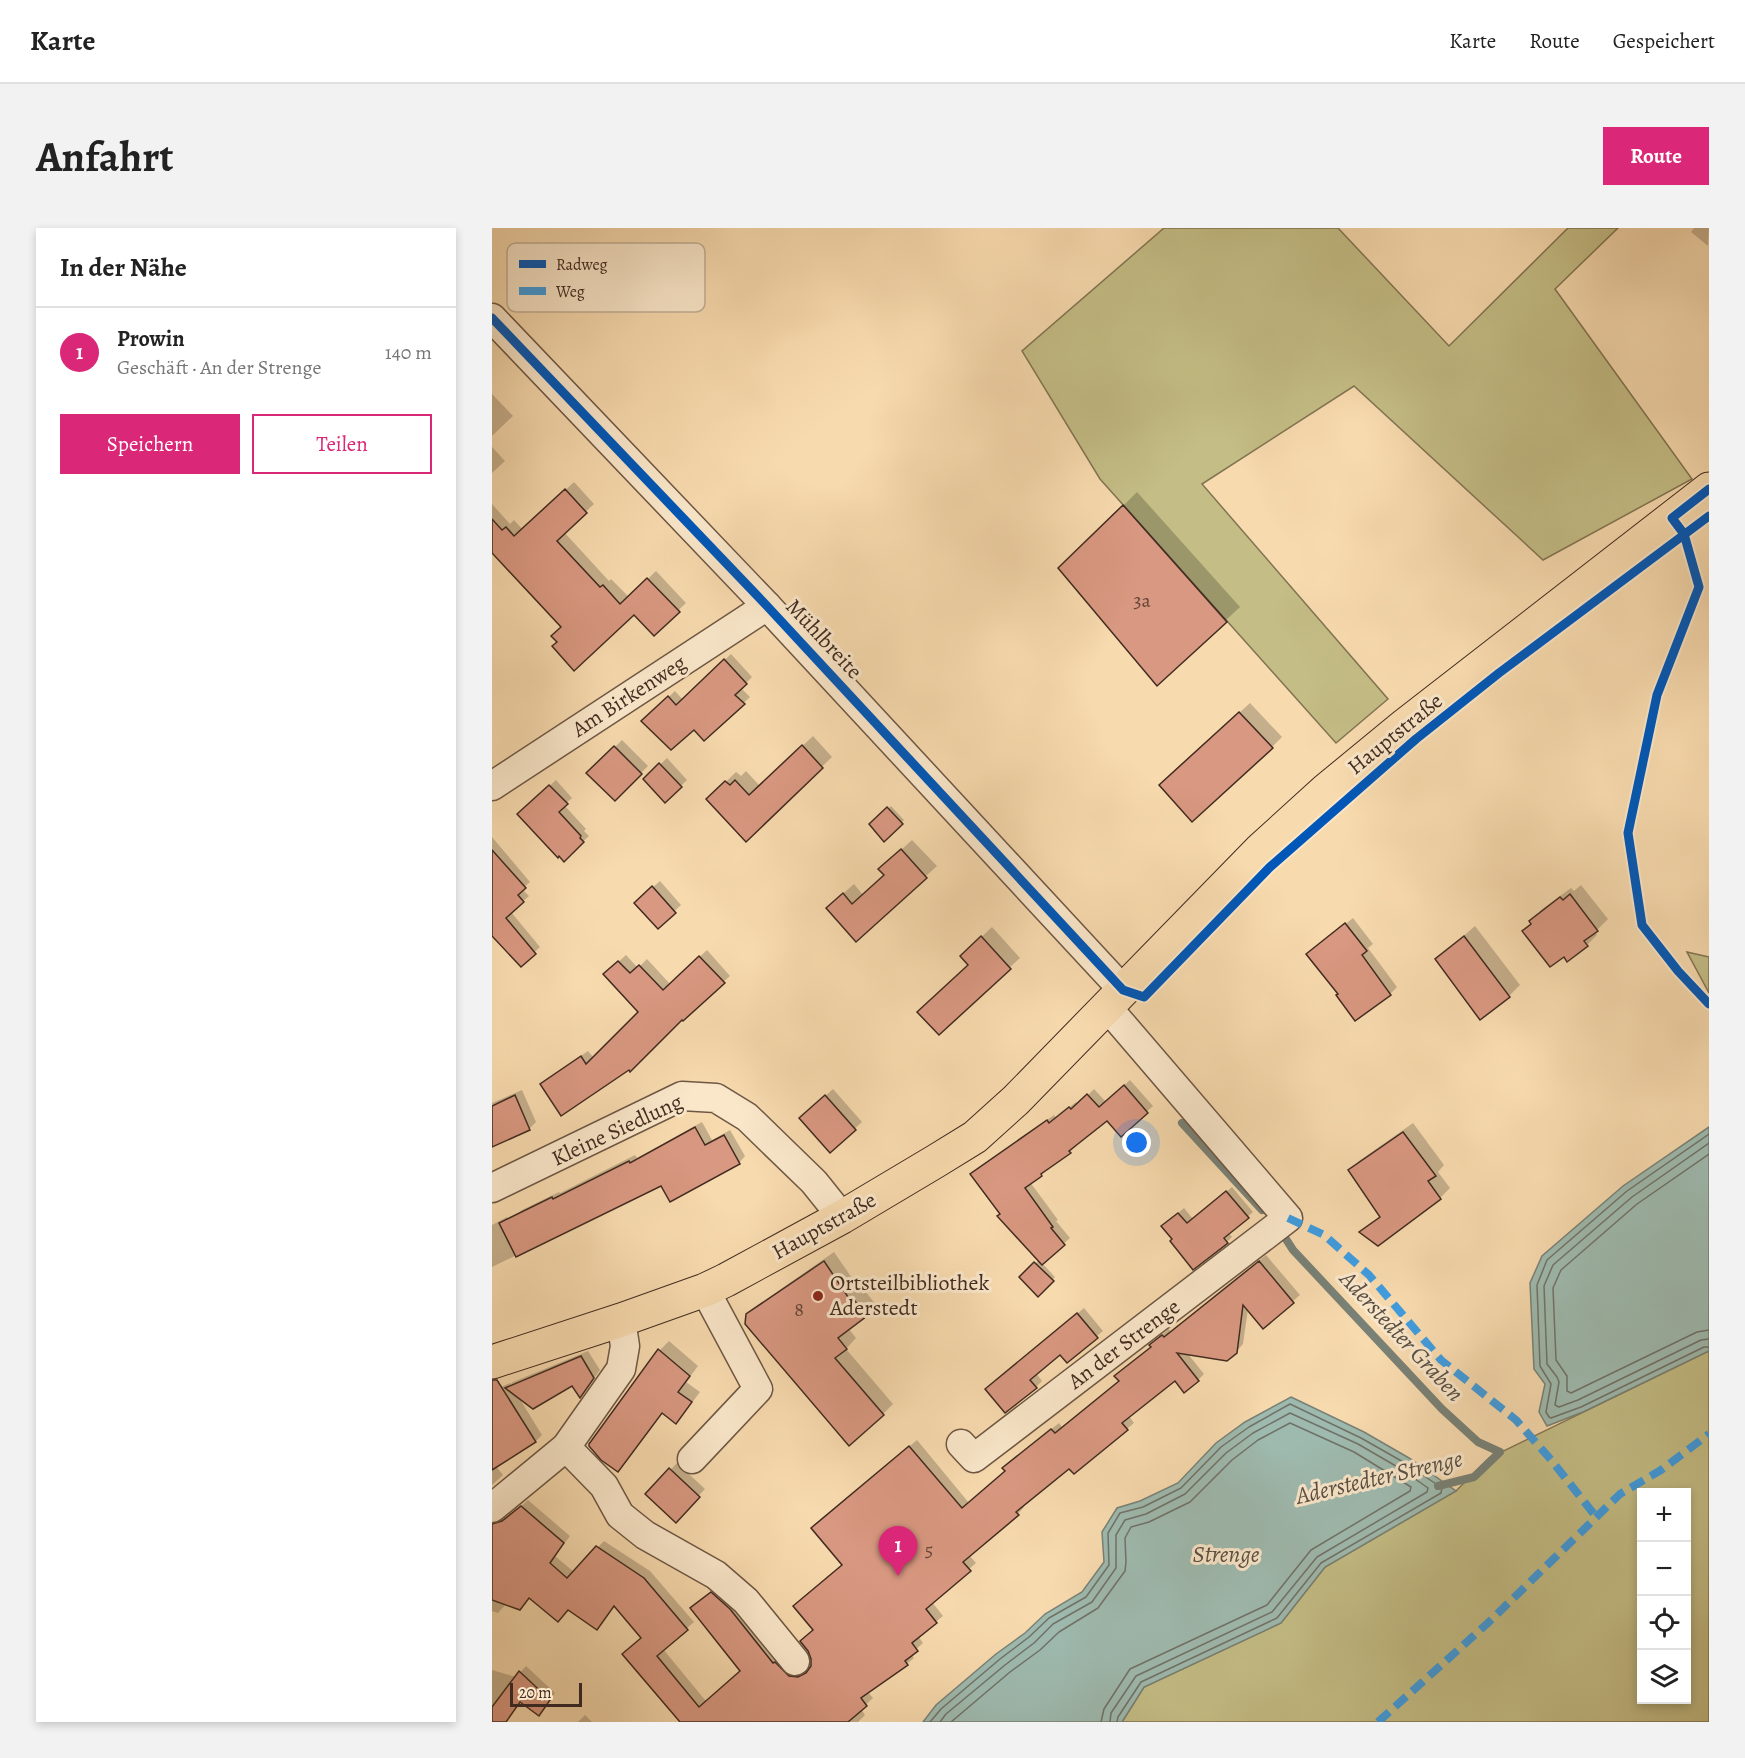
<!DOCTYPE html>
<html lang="de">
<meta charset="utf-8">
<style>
body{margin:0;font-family:Alegreya,serif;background:#f2f2f2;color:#222}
.controls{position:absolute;right:18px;bottom:18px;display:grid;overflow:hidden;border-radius:0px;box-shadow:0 3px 9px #0003}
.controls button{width:54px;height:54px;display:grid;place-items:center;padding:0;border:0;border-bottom:2px solid #e0e0e0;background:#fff;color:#222;font:30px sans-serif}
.scale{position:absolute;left:18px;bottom:15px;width:72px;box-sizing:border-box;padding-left:6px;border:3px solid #412b20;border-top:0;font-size:16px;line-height:21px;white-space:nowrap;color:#412b20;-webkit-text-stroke:4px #fae7ca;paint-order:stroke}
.you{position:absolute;left:645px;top:915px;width:21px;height:21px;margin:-15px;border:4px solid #fff;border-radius:50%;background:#1a73e8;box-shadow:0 0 0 9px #1a73e833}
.badge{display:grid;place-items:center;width:39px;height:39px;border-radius:50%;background:#db2777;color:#fff;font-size:20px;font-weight:700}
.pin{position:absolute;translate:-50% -50px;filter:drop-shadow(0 2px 3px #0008)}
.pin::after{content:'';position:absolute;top:32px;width:21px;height:18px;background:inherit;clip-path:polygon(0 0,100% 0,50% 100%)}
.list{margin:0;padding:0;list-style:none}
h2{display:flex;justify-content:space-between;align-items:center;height:78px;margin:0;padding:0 24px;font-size:26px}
h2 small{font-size:20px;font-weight:400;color:#767676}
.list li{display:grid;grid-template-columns:39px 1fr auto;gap:18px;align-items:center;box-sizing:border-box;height:90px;padding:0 24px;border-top:2px solid #e0e0e0}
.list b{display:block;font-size:22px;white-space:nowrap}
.list p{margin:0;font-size:20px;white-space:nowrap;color:#767676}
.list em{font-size:20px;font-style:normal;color:#767676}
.actions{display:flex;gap:12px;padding:18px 24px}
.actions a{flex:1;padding:14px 0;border:2px solid #db2777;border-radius:0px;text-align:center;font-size:21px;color:#db2777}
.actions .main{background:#db2777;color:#fff}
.icon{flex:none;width:33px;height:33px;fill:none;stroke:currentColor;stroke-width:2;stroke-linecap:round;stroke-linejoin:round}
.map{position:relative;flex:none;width:1217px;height:1494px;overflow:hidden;border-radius:0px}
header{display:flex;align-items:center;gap:36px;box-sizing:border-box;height:84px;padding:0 30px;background:#fff;border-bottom:2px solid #e0e0e0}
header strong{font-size:28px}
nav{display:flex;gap:33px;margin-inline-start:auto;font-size:21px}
.intro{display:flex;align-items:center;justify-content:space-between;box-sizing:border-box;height:144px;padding:0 36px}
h1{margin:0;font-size:42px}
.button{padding:15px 27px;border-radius:0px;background:#db2777;color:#fff;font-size:21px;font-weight:700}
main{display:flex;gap:36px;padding:0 36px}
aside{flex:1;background:#fff;border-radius:0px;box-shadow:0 3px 9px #0003}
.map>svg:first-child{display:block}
.green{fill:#c4bd85;stroke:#827452;stroke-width:1.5;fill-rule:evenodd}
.water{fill:#9ebaaf;stroke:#798176;stroke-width:1.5}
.shadow{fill:#0003}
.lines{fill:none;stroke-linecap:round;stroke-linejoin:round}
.shore{stroke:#707268;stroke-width:1.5}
.stream{stroke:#798176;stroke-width:8}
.building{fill:#d99881;stroke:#412b20;stroke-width:1.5}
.minor-casing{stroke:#6e5744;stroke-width:31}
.major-casing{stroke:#412b20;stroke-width:35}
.minor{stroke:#fae7ca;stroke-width:28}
.major{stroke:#f7daae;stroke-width:33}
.quiet{stroke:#3f9ce0;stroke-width:8;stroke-dasharray:15 8;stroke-linecap:butt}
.cycleway-casing{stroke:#fae7ca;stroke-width:13}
.cycleway{stroke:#0057b8;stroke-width:9}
.poi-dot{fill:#8f2418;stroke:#fae7ca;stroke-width:2}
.labels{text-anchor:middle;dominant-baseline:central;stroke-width:6;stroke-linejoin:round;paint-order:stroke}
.number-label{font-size:20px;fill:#674638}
.street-label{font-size:22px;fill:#412b20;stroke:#fae7ca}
.poi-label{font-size:22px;fill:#412b20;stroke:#fae7ca;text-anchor:start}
.water-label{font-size:24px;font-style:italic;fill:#584f44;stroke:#fae7ca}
.key{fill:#fae7ca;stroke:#c2af97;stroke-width:1.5}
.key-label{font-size:16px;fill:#412b20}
</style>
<header>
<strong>Karte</strong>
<nav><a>Karte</a><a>Route</a><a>Gespeichert</a></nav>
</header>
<div class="intro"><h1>Anfahrt</h1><a class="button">Route</a></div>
<main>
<aside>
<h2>In der Nähe<small></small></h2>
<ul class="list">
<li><span class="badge">1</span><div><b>Prowin</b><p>Geschäft · An der Strenge</p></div><em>140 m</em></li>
</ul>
<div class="actions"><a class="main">Speichern</a><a>Teilen</a></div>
</aside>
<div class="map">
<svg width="1217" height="1494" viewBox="0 0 1217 1494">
<rect width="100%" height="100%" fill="#f7daae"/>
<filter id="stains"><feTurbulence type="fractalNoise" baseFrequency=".00333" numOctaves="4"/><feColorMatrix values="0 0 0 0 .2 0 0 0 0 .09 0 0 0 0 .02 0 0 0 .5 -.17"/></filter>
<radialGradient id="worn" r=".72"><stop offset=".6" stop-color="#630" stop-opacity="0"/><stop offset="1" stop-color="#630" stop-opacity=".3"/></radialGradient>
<g class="green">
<path d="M 672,0 L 846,0 L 957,118 L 1076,0 L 1126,0 L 1063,61 L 1200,251 L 1051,332 L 862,158 L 710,256 L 896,471 L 844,515 L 608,251 L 530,123 Z"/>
<path d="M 1195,724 L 1217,729 L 1217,765 Z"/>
<path d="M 1217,1123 L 1217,1494 L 630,1494 L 652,1459 L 789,1395 L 833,1339 L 964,1263 L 997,1230 ZM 1150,1264 L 1194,1264 L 1194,1472 L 1150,1472 Z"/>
</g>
<g class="water">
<path d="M 1217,899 L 1217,1123 L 1091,1184 L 1055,1198 L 1047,1184 L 1053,1156 L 1042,1141 L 1038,1055 L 1050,1028 L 1131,958 Z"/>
<path d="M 799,1169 L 872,1204 L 917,1230 L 964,1263 L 833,1339 L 789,1395 L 652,1459 L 630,1494 L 431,1494 L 444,1477 L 504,1426 L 533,1405 L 553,1386 L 590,1364 L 612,1334 L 610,1304 L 625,1280 L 648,1273 L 686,1255 L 724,1215 L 753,1194 Z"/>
</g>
<g class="shadow">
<path d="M 1202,0 L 1217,0 L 1216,18 L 1199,4 Z"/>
<path d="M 0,166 L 21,188 L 0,208 Z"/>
<path d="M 0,219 L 13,233 L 0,245 Z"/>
<path d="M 82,254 L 102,276 L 72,304 L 117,353 L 119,351 L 137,369 L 164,343 L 194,375 L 162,406 L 142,385 L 67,414 L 71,399 L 0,323 L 0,276 L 18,296 L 22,292 L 31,302 Z"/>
<path d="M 645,264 L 748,379 L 666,455 L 568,341 Z"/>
<path d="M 239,426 L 260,449 L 249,460 L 258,469 L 232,494 L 202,500 L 151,493 L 183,463 L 191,472 Z"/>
<path d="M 758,475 L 790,509 L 780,519 L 679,547 Z"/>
<path d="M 321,508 L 340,529 L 254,612 L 216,571 L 244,544 L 249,548 L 254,543 L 268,558 Z"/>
<path d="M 130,512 L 156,538 L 123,571 L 97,545 Z"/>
<path d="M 175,530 L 195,552 L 173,573 L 153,551 Z"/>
<path d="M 64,552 L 80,570 L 72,577 L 94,601 L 92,603 L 97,608 L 72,631 L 27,586 Z"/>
<path d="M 399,578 L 412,592 L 393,612 L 379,596 Z"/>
<path d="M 0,609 L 38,654 L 30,661 L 37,668 L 19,684 L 48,719 L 29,737 L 0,705 Z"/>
<path d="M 420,612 L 445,638 L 364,712 L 346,670 L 362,656 L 371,667 L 393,647 L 399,631 Z"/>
<path d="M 168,653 L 189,677 L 166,699 L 151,668 Z"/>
<path d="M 1089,657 L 1116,691 L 1103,704 L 1105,707 L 1095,717 L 1040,695 L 1039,693 L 1049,682 L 1079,660 L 1082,663 Z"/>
<path d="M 861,690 L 881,716 L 876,720 L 905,759 L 898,766 L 863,791 L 847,766 L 816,726 Z"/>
<path d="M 983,698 L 1028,757 L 1017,768 L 988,790 L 945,731 Z"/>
<path d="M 500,699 L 528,730 L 447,805 L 478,737 L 480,718 Z"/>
<path d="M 215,722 L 238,748 L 190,790 L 138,841 L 50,857 L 57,850 L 96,823 L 102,830 L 148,784 L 113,746 L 134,727 L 146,740 L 155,731 L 178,756 Z"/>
<path d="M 638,852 L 661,878 L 629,907 L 615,891 L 583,916 L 584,918 L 578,924 L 555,940 L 549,947 L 538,954 L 566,992 L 564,993 L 578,1010 L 550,1035 L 563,1049 L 546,1067 L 529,1049 L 547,1032 L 480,946 L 486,940 L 562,887 L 564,890 L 584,874 L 586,877 L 602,861 L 614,874 Z"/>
<path d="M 341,861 L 370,894 L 338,923 L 316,884 Z"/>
<path d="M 30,862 L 44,894 L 37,901 L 0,917 L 0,875 Z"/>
<path d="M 210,894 L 220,912 L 238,902 L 253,928 L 247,935 L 170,956 L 0,1039 L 0,997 L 15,989 L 33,1015 L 23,988 L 30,982 L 67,964 L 68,965 L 143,927 L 145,930 Z"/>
<path d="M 921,895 L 952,937 L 946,944 L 958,960 L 948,970 L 886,1016 L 870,1004 L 889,987 L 858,942 L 867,933 Z"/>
<path d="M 740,959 L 761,984 L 737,1005 L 740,1009 L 736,1013 L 728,1004 L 681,1011 L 677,993 L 692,980 L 701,991 Z"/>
<path d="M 342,1024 L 371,1066 L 374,1064 L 384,1077 L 357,1101 L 364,1110 L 354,1121 L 401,1176 L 391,1186 L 256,1087 L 266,1077 Z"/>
<path d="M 774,1027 L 808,1067 L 771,1099 L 756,1081 L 751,1116 L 744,1124 L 696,1126 L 712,1146 L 706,1152 L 683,1151 L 637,1188 L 642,1195 L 635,1201 L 577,1238 L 530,1277 L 532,1279 L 526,1286 L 477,1327 L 484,1335 L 440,1374 L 451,1388 L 426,1408 L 431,1415 L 419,1426 L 422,1430 L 415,1436 L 375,1463 L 381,1470 L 369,1481 L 373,1487 L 366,1494 L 190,1494 L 151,1409 L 123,1377 L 105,1400 L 76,1381 L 38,1369 L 14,1376 L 6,1385 L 0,1383 L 0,1289 L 11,1290 L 19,1287 L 36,1272 L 78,1308 L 63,1328 L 82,1344 L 112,1313 L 158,1343 L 202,1394 L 171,1421 L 213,1472 L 216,1472 L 250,1443 L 207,1374 L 226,1359 L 305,1443 L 314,1443 L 319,1441 L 322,1401 L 352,1336 L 327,1293 L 425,1212 L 477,1275 L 514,1243 L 519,1234 L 567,1195 L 570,1199 L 628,1153 L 660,1119 L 665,1111 L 677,1101 L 679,1104 Z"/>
<path d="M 592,1080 L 611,1103 L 575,1133 L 568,1125 L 544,1145 L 550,1153 L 544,1159 L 501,1155 Z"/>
<path d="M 177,1113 L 206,1138 L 194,1154 L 208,1164 L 193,1184 L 184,1194 L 171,1184 L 135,1233 L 126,1242 L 112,1196 L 168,1122 Z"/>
<path d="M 96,1123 L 108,1142 L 89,1168 L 81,1156 L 26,1168 L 50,1207 L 44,1213 L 4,1238 L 11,1247 L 0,1257 L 0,1163 L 18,1155 L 19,1156 L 21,1154 Z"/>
<path d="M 185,1235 L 213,1261 L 183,1292 L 155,1266 Z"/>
<path d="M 34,1438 L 63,1465 L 47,1486 L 29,1473 L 14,1494 L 0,1494 L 0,1442 L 24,1449 Z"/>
<path d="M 93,1487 L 100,1494 L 86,1494 Z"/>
</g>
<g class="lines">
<g class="shore">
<path d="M 1217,906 L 1135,963 L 1055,1032 L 1045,1057 L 1048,1138 L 1059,1156 L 1054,1184 L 1057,1189 L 1059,1190 L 1089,1179 L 1212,1119 L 1217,1119"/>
<path d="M 1217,915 L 1140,969 L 1061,1037 L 1052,1058 L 1055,1136 L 1065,1149 L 1067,1154 L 1063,1177 L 1067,1179 L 1086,1172 L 1209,1112 L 1217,1111"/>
<path d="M 1217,926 L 1145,976 L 1069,1042 L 1061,1060 L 1064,1132 L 1075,1148 L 1075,1163 L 1079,1165 L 1205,1104 L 1217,1102"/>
<path d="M 438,1494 L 449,1481 L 508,1431 L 537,1409 L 557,1390 L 594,1369 L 617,1337 L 616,1305 L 628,1285 L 651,1279 L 689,1260 L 729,1219 L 757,1199 L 798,1176 L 869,1210 L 913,1235 L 950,1260 L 949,1265 L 829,1335 L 785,1390 L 649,1454 L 626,1489 L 625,1494"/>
<path d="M 448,1494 L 454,1486 L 513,1437 L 542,1415 L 561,1396 L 600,1374 L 624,1340 L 624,1307 L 633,1292 L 654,1286 L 693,1266 L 734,1225 L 761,1205 L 798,1185 L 866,1216 L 909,1241 L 936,1260 L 935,1264 L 825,1329 L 780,1384 L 644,1448 L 619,1485 L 618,1494"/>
<path d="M 459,1494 L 518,1444 L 548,1422 L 567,1404 L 606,1380 L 633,1343 L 634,1334 L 633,1310 L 639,1299 L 657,1294 L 698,1274 L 740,1232 L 766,1212 L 798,1195 L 862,1224 L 919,1259 L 918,1263 L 819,1322 L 775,1377 L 638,1441 L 612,1481 L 609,1494"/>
</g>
<g class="stream">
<path d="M 690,895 L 770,982"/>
<path d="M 792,1008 L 801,1022 L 950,1181 L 986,1214 L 1008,1224 L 982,1249 L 946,1258"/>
</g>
</g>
<g class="building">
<path d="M 73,261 L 95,285 L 65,313 L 108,359 L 111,357 L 128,376 L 155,350 L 188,384 L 162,408 L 142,387 L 82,443 L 60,418 L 65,414 L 59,408 L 69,399 L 0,325 L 0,291 L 10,302 L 14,299 L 22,308 Z"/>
<path d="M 631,277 L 735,394 L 665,458 L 566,340 Z"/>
<path d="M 232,431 L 255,456 L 243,467 L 253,476 L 212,513 L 202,502 L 179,522 L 149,493 L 176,468 L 184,477 Z"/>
<path d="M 747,484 L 781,520 L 700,594 L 667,557 Z"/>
<path d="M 310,517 L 331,540 L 254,614 L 214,571 L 233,553 L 238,557 L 243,552 L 257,567 Z"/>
<path d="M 122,518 L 150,546 L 123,573 L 94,545 Z"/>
<path d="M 167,535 L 190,559 L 173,575 L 151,551 Z"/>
<path d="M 57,557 L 76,576 L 67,584 L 89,608 L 88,610 L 92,614 L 72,634 L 67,628 L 66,630 L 25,586 Z"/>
<path d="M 395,579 L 411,596 L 392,614 L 377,596 Z"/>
<path d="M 409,621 L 435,650 L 364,714 L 334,680 L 351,665 L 360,676 L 392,647 L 386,641 Z"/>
<path d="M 0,622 L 34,660 L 26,667 L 32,674 L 14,690 L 44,726 L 29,739 L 0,708 Z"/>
<path d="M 160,658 L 184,685 L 166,701 L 142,675 Z"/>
<path d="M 1078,666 L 1106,703 L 1092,713 L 1096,718 L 1075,734 L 1072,729 L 1058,739 L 1030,703 L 1039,696 L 1037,693 L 1068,669 L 1071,672 Z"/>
<path d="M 853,695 L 875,723 L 870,727 L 899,767 L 863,793 L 844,767 L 846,766 L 814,726 Z"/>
<path d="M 489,708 L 519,741 L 447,807 L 425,784 L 476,737 L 468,728 Z"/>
<path d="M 972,708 L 1018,769 L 988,792 L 943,731 Z"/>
<path d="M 207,728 L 233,755 L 191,793 L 190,792 L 138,844 L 137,842 L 69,888 L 48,856 L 89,828 L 94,836 L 146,784 L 111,746 L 126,733 L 138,745 L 147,737 L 171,762 Z"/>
<path d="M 632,857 L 656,885 L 629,909 L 615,893 L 577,923 L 579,925 L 549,946 L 550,948 L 533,960 L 561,999 L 559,1000 L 573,1017 L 550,1037 L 505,988 L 508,986 L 478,946 L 555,892 L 557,895 L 577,879 L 579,881 L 595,866 L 607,879 Z"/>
<path d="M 23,867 L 38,902 L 0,919 L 0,878 Z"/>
<path d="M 333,867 L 364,902 L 338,925 L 307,890 Z"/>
<path d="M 203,899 L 213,917 L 232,907 L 248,936 L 178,974 L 169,958 L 24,1029 L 7,995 L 60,969 L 61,971 L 137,933 L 138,935 Z"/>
<path d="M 911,904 L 944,948 L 936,953 L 949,971 L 886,1018 L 867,1004 L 888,989 L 856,942 Z"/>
<path d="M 734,963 L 757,990 L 732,1010 L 736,1015 L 701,1042 L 678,1013 L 680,1011 L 669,998 L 686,985 L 695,995 Z"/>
<path d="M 332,1033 L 360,1075 L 363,1073 L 375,1088 L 346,1110 L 355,1121 L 343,1130 L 392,1187 L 357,1218 L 253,1096 L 254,1086 Z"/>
<path d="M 767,1033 L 802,1075 L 771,1101 L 751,1077 L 745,1125 L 735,1133 L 685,1125 L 707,1153 L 692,1165 L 683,1153 L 630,1195 L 636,1202 L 582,1246 L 577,1241 L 524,1284 L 527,1287 L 471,1334 L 479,1343 L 434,1381 L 445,1395 L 420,1415 L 426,1423 L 413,1433 L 416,1437 L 369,1470 L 375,1478 L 356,1494 L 188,1494 L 130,1426 L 149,1410 L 122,1378 L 105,1402 L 76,1382 L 66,1394 L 37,1370 L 28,1382 L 0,1372 L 0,1296 L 10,1293 L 29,1278 L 72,1315 L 58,1335 L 75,1350 L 104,1318 L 152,1350 L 196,1402 L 165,1428 L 207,1479 L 248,1443 L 198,1380 L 219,1364 L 238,1381 L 281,1435 L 283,1434 L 297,1448 L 306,1449 L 314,1445 L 319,1438 L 319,1431 L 316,1423 L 308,1413 L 321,1402 L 301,1378 L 350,1337 L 319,1300 L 417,1218 L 470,1280 L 513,1243 L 510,1240 L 559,1201 L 563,1205 L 627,1153 L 622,1148 L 659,1119 L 657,1117 L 670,1107 L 672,1109 Z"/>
<path d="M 542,1034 L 562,1053 L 546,1069 L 527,1049 Z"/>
<path d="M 585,1085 L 606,1110 L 575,1135 L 568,1127 L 538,1152 L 545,1160 L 513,1185 L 493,1161 Z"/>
<path d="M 166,1121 L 198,1148 L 186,1164 L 200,1174 L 184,1196 L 170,1185 L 126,1244 L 109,1232 L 97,1218 L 97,1216 Z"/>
<path d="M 89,1128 L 102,1150 L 88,1170 L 80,1158 L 41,1181 L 13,1160 Z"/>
<path d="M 0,1152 L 5,1152 L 44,1214 L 0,1242 Z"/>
<path d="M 177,1240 L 208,1269 L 184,1295 L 153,1266 Z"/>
<path d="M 27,1443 L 58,1472 L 47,1488 L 28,1474 L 14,1494 L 0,1494 L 0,1479 Z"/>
</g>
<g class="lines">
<defs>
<g id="minor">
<path d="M 0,90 L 275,378 L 631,762"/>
<path d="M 0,558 L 275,378"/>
<path d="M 0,960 L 190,868 L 224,870 L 255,889 L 322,954 L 350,989"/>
<path d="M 469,1216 L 482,1230 L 796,990 L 615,779"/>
<path d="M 74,1219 L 112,1258 L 128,1287 L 153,1307 L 224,1347 L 254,1373 L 303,1433"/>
<path d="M 200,1231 L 266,1161 L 213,1062"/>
<path d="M 0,1280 L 74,1219 L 129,1141 L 133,1118 L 129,1092"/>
</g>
<path id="major" d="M 0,1134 L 129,1092 L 213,1062 L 234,1052 L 350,989 L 444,933 L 483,909 L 524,872 L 768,622 L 834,562 L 913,497 L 1217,261"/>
</defs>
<use href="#minor" class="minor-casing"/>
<use href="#major" class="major-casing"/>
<use href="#minor" class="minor"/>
<use href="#major" class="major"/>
<g class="quiet">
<path d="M 796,990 L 832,1007 L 877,1047 L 949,1132 L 1024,1192 L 1060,1233 L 1105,1290"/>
<path d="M 886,1494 L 997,1394 L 1128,1266 L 1169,1242 L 1217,1206"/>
</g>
<defs>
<g id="cycleway">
<path d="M 0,90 L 275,378 L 631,762 L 652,769 L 778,639 L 924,511 L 1007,445 L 1217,288"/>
<path d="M 1217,261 L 1180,290 L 1192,306 L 1207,359 L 1165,467 L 1136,605 L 1150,697 L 1186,743 L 1217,776"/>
</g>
</defs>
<use href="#cycleway" class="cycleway-casing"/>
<use href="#cycleway" class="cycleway"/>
</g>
<circle class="poi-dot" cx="326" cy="1068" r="6"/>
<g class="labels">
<g class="number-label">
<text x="650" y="372">3a</text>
<text x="307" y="1081">8</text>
<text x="437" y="1321">5</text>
</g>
<g class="street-label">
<text transform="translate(332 411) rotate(47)">Mühlbreite</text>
<text transform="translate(137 468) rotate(-33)">Am Birkenweg</text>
<text transform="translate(903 506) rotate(-39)">Hauptstraße</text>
<text transform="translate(125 902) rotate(-25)">Kleine Siedlung</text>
<text transform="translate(332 998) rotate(-29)">Hauptstraße</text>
<text transform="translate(632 1116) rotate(-37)">An der Strenge</text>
</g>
<g class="poi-label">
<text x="338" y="1055">Ortsteilbibliothek<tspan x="338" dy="25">Aderstedt</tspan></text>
</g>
<g class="water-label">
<text transform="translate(910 1108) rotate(47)">Aderstedter Graben</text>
<text transform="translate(887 1249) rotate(-13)">Aderstedter Strenge</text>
<text x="734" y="1326">Strenge</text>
</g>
</g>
<rect x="15" y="15" width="198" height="69" rx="9" class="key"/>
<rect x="27" y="32" width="27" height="8" fill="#0057b8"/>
<rect x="27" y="59" width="27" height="8" fill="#3f9ce0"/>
<g class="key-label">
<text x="64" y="42">Radweg</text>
<text x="64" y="69">Weg</text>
</g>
<rect width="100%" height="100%" filter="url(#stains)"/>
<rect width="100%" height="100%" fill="url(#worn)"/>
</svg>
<div class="controls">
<button>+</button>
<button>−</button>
<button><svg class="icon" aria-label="locate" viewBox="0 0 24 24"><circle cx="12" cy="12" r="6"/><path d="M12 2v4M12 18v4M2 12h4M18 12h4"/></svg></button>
<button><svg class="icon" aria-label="layers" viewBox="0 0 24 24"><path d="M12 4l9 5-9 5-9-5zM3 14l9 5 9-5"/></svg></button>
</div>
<div class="scale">20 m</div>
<div class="you"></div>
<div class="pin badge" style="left:406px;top:1348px">1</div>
</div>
</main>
